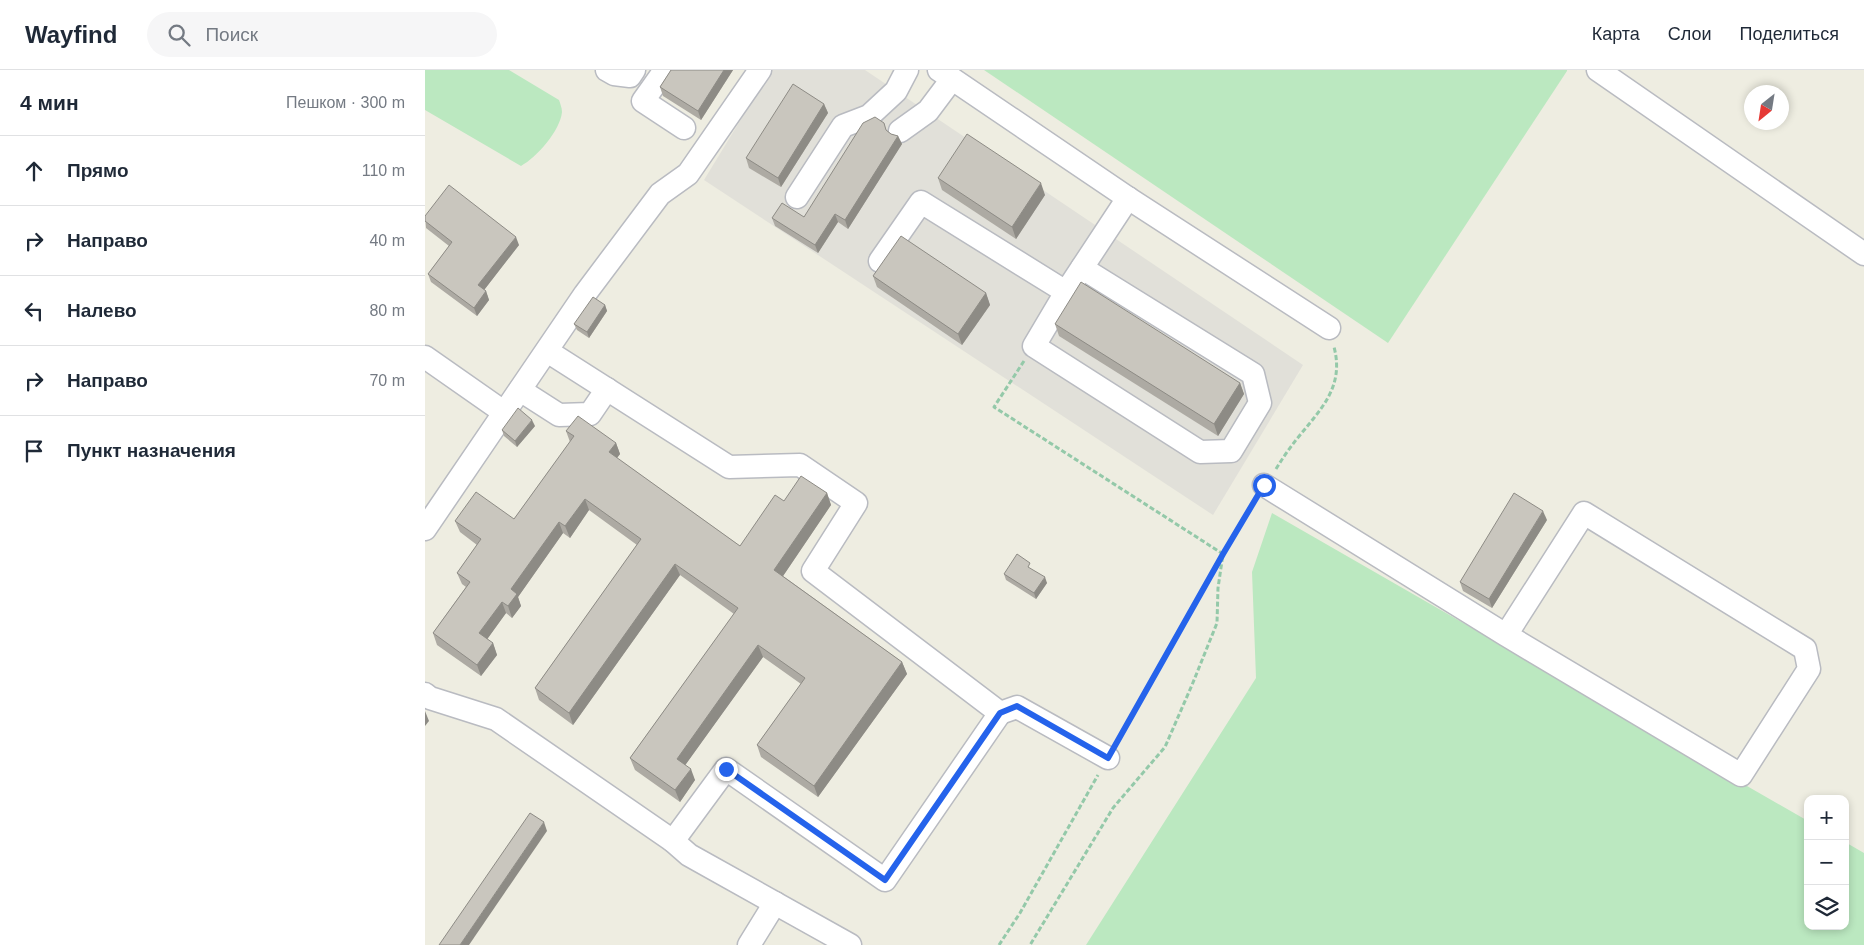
<!DOCTYPE html>
<html lang="ru">
<meta charset="utf-8">
<style>
body{margin:0;font-family:Arial,sans-serif;background:#f6f6f7;color:#1f2937}
.controls{position:absolute;right:15px;bottom:15px;display:grid;overflow:hidden;border-radius:10px;box-shadow:0 2px 8px #0003}
.controls button{width:45px;height:45px;display:grid;place-items:center;padding:0;border:0;border-bottom:1px solid #e0e1e3;background:#fff;color:#1f2937;font:25px sans-serif}
.compass{position:absolute;left:1319px;top:15px;width:45px;height:45px;border-radius:50%;background:#fff;box-shadow:0 2px 8px #0003;rotate:210deg}
.stop{position:absolute;width:15px;height:15px;margin:-11px;border:4px solid #2563eb;border-radius:50%;background:#fff}
.stop.end{background:#2563eb;border-color:#fff;box-shadow:0 1px 5px #0008}
.list{margin:0;padding:0;list-style:none}
h2{display:flex;justify-content:space-between;align-items:center;height:65px;margin:0;padding:0 20px;font-size:21px}
h2 small{font-size:16px;font-weight:400;color:#747a83}
.list li{display:grid;grid-template-columns:32px 1fr auto;gap:15px;align-items:center;box-sizing:border-box;height:70px;padding:0 20px;border-top:1px solid #e0e1e3}
.list b{display:block;font-size:19px;white-space:nowrap}
.list em{font-size:16px;font-style:normal;color:#747a83}
.icon{flex:none;width:28px;height:28px;fill:none;stroke:currentColor;stroke-width:2;stroke-linecap:round;stroke-linejoin:round}
.map{position:relative;flex:none;width:1439px;height:875px;overflow:hidden}
header{display:flex;align-items:center;gap:30px;box-sizing:border-box;height:70px;padding:0 25px;background:#fff;border-bottom:1px solid #e0e1e3}
header strong{font-size:24px}
nav{display:flex;gap:28px;margin-inline-start:auto;font-size:18px}
.search{width:350px;height:45px;background:#f6f6f7;display:flex;align-items:center;gap:12px;box-sizing:border-box;padding:0 18px;border-radius:28px;color:#747a83;font-size:19px}
main{display:flex}
aside{flex:1;background:#fff}
.map>svg:first-child{display:block}
.industrial{fill:#e1e0d9}
.green{fill:#bbe8c0}
.lines{fill:none;stroke-linecap:round;stroke-linejoin:round}
.minor-casing{stroke:#b9bbc1;stroke-width:25}
.path{stroke:#94c9a9;stroke-width:3;stroke-dasharray:5 2.5;stroke-linecap:butt}
.minor{stroke:#fff;stroke-width:22}
.wall{fill:#adaaa3}
.shaded-wall{fill:#8d8b85}
.building{fill:#c9c6be;stroke:#8d8b85}
.route{stroke:#2563eb;stroke-width:6}
</style>
<header>
<strong>Wayfind</strong>
<div class="search"><svg class="icon" aria-label="search" viewBox="0 0 24 24"><circle cx="10" cy="10" r="6"/><path d="M15 15l6 6"/></svg>Поиск</div>
<nav><a>Карта</a><a>Слои</a><a>Поделиться</a></nav>
</header>
<main>
<aside>
<h2>4 мин<small>Пешком · 300 m</small></h2>
<ul class="list">
<li><svg class="icon" aria-label="ahead" viewBox="0 0 24 24"><path d="M12 20V5M6 11l6-6 6 6"/></svg><div><b>Прямо</b></div><em>110 m</em></li>
<li><svg class="icon" aria-label="right" viewBox="0 0 24 24"><path d="M7 20v-9h11M14 6l5 5-5 5"/></svg><div><b>Направо</b></div><em>40 m</em></li>
<li><svg class="icon" aria-label="left" viewBox="0 0 24 24"><path d="M17 20v-9H6M10 6l-5 5 5 5"/></svg><div><b>Налево</b></div><em>80 m</em></li>
<li><svg class="icon" aria-label="right" viewBox="0 0 24 24"><path d="M7 20v-9h11M14 6l5 5-5 5"/></svg><div><b>Направо</b></div><em>70 m</em></li>
<li><svg class="icon" aria-label="arrive" viewBox="0 0 24 24"><path d="M6 21V4h12l-3 4 3 4H6"/></svg><div><b>Пункт назначения</b></div></li>
</ul>
</aside>
<div class="map">
<svg width="1439" height="875" viewBox="0 0 1439 875">
<rect width="100%" height="100%" fill="#eeede1"/>
<path class="industrial" d="M 346,0 L 440,0 L 878,295 L 788,445 L 279,110 Z"/>
<g class="green">
<path d="M 0,0 L 84,0 L 134,30 C 135,33 137,38 137,42 C 135,61 112,87 96,96 L 0,40 Z"/>
<path d="M 559,0 L 1142,0 L 1142,1 L 963,273 Z"/>
<path d="M 847,443 L 1383,751 L 1383,856 L 1420,856 L 1420,772 L 1439,783 L 1439,875 L 661,875 L 831,608 L 827,502 Z"/>
</g>
<g class="lines">
<defs>
<g id="minor">
<path d="M 182,0 L 189,4 L 205,6 L 209,0"/>
<path d="M 240,0 L 218,31 L 259,58"/>
<path d="M 514,0 L 703,128 L 904,258"/>
<path d="M 1173,0 L 1439,184"/>
<path d="M 475,61 L 503,41 L 527,9"/>
<path d="M 372,127 L 418,56 L 444,46 L 471,21 L 482,0"/>
<path d="M 455,191 L 496,132 L 641,222 L 703,128"/>
<path d="M 641,222 L 609,276 L 775,382 L 806,381 L 835,333 L 828,304 L 657,198"/>
<path d="M 122,281 L 304,397 L 375,395 L 431,433 L 388,501 L 575,643 L 460,810 L 301,699 L 248,771"/>
<path d="M 0,287 L 80,343"/>
<path d="M 95,320 L 134,345 L 165,344 L 182,319"/>
<path d="M 839,415 L 1081,565 L 1316,705 L 1384,599 L 1380,579 L 1159,443 L 1081,565"/>
<path d="M 0,459 L 160,224 L 235,124 L 263,104 L 335,0"/>
<path d="M 0,624 L 5,628 L 71,649 L 248,771 L 264,785 L 425,875"/>
<path d="M 575,643 L 592,637 L 683,688"/>
<path d="M 324,875 L 350,833"/>
</g>
</defs>
<use href="#minor" class="minor-casing"/>
<g class="path">
<path d="M 599,291 L 569,337 L 798,484 L 793,518 L 792,553 L 767,615 L 740,677 L 688,738 L 605,875"/>
<path d="M 851,399 C 857,389 864,379 871,370 C 894,341 920,318 909,277"/>
<path d="M 692,671 L 798,484 L 829,431"/>
<path d="M 574,875 L 595,843 L 673,705"/>
</g>
<use href="#minor" class="minor"/>
</g>
<g class="wall">
<path d="M 246,0 L 308,0 L 276,50 L 238,26 L 235,17 Z"/>
<path d="M 399,34 L 403,43 L 356,117 L 324,98 L 321,88 Z"/>
<path d="M 461,60 L 466,64 L 473,66 L 477,74 L 423,159 L 413,152 L 393,183 L 350,156 L 347,148 L 379,147 Z"/>
<path d="M 513,108 L 620,125 L 591,169 L 517,120 Z"/>
<path d="M 0,146 L 94,175 L 59,220 L 61,221 L 64,230 L 52,246 L 6,212 L 3,204 L 24,176 L 1,158 Z"/>
<path d="M 448,206 L 561,223 L 565,235 L 537,275 L 452,217 Z"/>
<path d="M 180,235 L 182,241 L 164,268 L 152,260 L 149,254 Z"/>
<path d="M 630,254 L 815,313 L 819,324 L 793,366 L 634,266 Z"/>
<path d="M 110,356 L 92,377 L 79,366 L 77,360 Z"/>
<path d="M 141,361 L 191,373 L 195,384 L 192,388 L 315,476 L 359,431 L 402,423 L 406,435 L 358,506 L 477,592 L 482,604 L 393,727 L 336,687 L 332,675 L 376,614 L 338,587 L 260,695 L 270,710 L 255,732 L 210,700 L 205,688 L 309,544 L 255,505 L 148,655 L 114,630 L 110,618 L 212,475 L 164,440 L 145,468 L 138,463 L 93,527 L 96,536 L 87,548 L 81,543 L 62,569 L 68,573 L 72,585 L 56,606 L 12,575 L 8,563 L 41,517 L 37,514 L 32,503 L 52,475 L 35,462 L 30,451 L 89,449 L 145,372 Z"/>
<path d="M 1122,450 L 1067,538 L 1038,521 L 1035,512 Z"/>
<path d="M 607,500 L 622,513 L 611,529 L 581,510 L 579,504 Z"/>
</g>
<g class="shaded-wall">
<path d="M 299,0 L 308,0 L 276,50 L 273,41 Z"/>
<path d="M 399,34 L 403,43 L 356,117 L 353,108 Z"/>
<path d="M 473,66 L 477,74 L 423,159 L 420,150 Z"/>
<path d="M 616,113 L 620,125 L 591,169 L 587,157 Z"/>
<path d="M 410,144 L 413,152 L 393,183 L 390,175 Z"/>
<path d="M 91,167 L 94,175 L 56,224 L 53,215 Z"/>
<path d="M 61,221 L 64,230 L 52,246 L 49,238 Z"/>
<path d="M 561,223 L 565,235 L 537,275 L 533,264 Z"/>
<path d="M 180,235 L 182,241 L 164,268 L 162,262 Z"/>
<path d="M 815,313 L 819,324 L 793,366 L 789,354 Z"/>
<path d="M 107,350 L 110,356 L 92,377 L 90,371 Z"/>
<path d="M 191,373 L 195,384 L 188,393 L 184,382 Z"/>
<path d="M 402,423 L 406,435 L 354,512 L 349,500 Z"/>
<path d="M 160,429 L 164,440 L 145,468 L 140,456 Z"/>
<path d="M 1118,441 L 1122,450 L 1067,538 L 1064,529 Z"/>
<path d="M 134,452 L 138,463 L 93,527 L 96,536 L 87,548 L 83,536 L 86,519 Z"/>
<path d="M 250,494 L 255,505 L 148,655 L 144,643 Z"/>
<path d="M 620,507 L 622,513 L 611,529 L 609,523 Z"/>
<path d="M 77,532 L 81,543 L 58,575 L 54,563 Z"/>
<path d="M 68,573 L 72,585 L 56,606 L 52,595 Z"/>
<path d="M 333,575 L 338,587 L 256,701 L 252,689 Z"/>
<path d="M 477,592 L 482,604 L 393,727 L 389,716 Z"/>
<path d="M 0,641 L 4,651 L 0,656 Z"/>
<path d="M 266,699 L 270,710 L 255,732 L 250,720 Z"/>
<path d="M 119,752 L 122,761 L 44,875 L 35,875 Z"/>
</g>
<g class="building">
<path d="M 246,0 L 299,0 L 273,41 L 235,17 Z"/>
<path d="M 368,14 L 399,34 L 353,108 L 321,88 Z"/>
<path d="M 450,47 L 459,53 L 461,60 L 466,64 L 473,66 L 420,150 L 410,144 L 390,175 L 347,148 L 357,133 L 379,147 L 438,53 Z"/>
<path d="M 542,64 L 616,113 L 587,157 L 513,108 Z"/>
<path d="M 24,115 L 91,167 L 53,215 L 61,221 L 49,238 L 3,204 L 27,172 L 0,151 L 0,146 Z"/>
<path d="M 476,166 L 561,223 L 533,264 L 448,206 Z"/>
<path d="M 656,212 L 815,313 L 789,354 L 630,254 Z"/>
<path d="M 168,227 L 180,235 L 162,262 L 149,254 Z"/>
<path d="M 93,338 L 107,350 L 90,371 L 77,360 Z"/>
<path d="M 153,346 L 191,373 L 184,382 L 315,476 L 350,425 L 359,431 L 376,406 L 402,423 L 349,500 L 477,592 L 389,716 L 332,675 L 380,608 L 333,575 L 252,689 L 266,699 L 250,720 L 205,688 L 313,538 L 250,494 L 144,643 L 110,618 L 216,469 L 160,429 L 140,456 L 134,452 L 86,519 L 92,524 L 83,536 L 77,532 L 54,563 L 68,573 L 52,595 L 8,563 L 45,512 L 32,503 L 56,469 L 30,451 L 51,422 L 89,449 L 149,366 L 141,361 Z"/>
<path d="M 1089,423 L 1118,441 L 1064,529 L 1035,512 Z"/>
<path d="M 592,484 L 605,493 L 603,497 L 620,507 L 609,523 L 579,504 Z"/>
<path d="M 105,743 L 119,752 L 35,875 L 14,875 Z"/>
</g>
<g class="lines">
<path class="route" d="M 301,699 L 460,810 L 575,643 L 592,636 L 683,688 L 798,484 L 839,415"/>
</g>
</svg>
<div class="controls">
<button>+</button>
<button>−</button>
<button><svg class="icon" aria-label="layers" viewBox="0 0 24 24"><path d="M12 4l9 5-9 5-9-5zM3 14l9 5 9-5"/></svg></button>
</div>
<svg class="compass" viewBox="-18 -18 36 36"><path d="M0-13l5 13h-10z" fill="#e53935"/><path d="M0 13l5-13h-10z" fill="#747a83"/></svg>
<div class="stop" style="left:839px;top:415px"></div>
<div class="stop end" style="left:301px;top:699px"></div>
</div>
</main>
